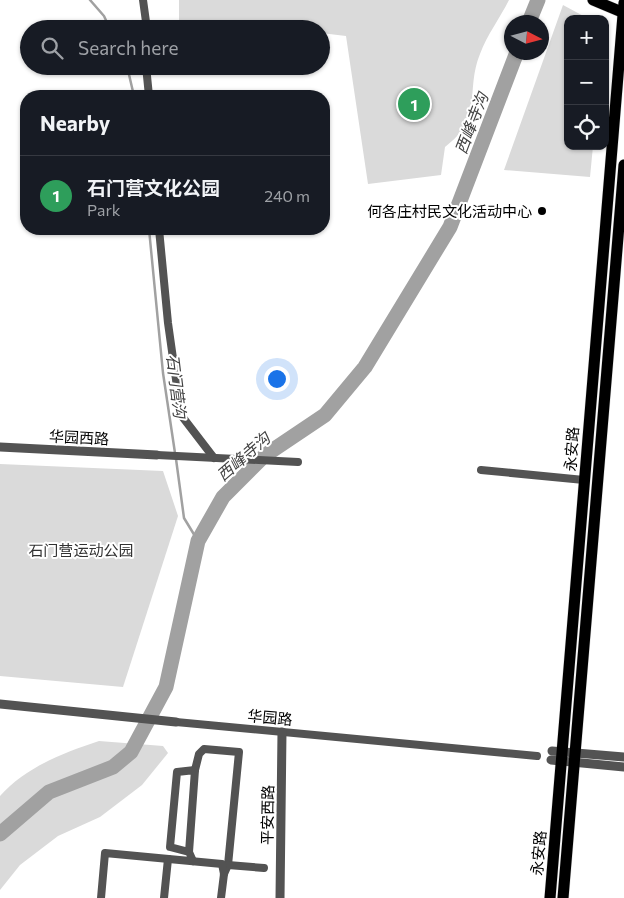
<!DOCTYPE html>
<meta charset="utf-8">
<style>
body{margin:0;font-family:Commissioner,"Noto Sans SC",sans-serif;background:#20242c;color:#f1f3f6}
.controls{position:absolute;right:15px;top:15px;display:grid;overflow:hidden;border-radius:10px;box-shadow:0 1px 4px #0004}
.controls button{width:45px;height:45px;display:grid;place-items:center;padding:0;border:0;border-bottom:1px solid #363941;background:#171b24;color:#f1f3f6;font:25px sans-serif}
.compass{position:absolute;left:504px;top:15px;width:45px;height:45px;border-radius:50%;background:#171b24;box-shadow:0 1px 4px #0004;rotate:96deg}
.you{position:absolute;left:276px;top:378px;width:18px;height:18px;margin:-12px;border:4px solid #fff;border-radius:50%;background:#1a73e8;box-shadow:0 0 0 8px #1a73e833}
.badge{display:grid;place-items:center;width:32px;height:32px;border-radius:50%;background:#2563eb;color:#fff;font-size:16px;font-weight:700}
.pin{position:absolute;translate:-50% -50%;border:2px solid #fff;box-shadow:0 1px 5px #0006}
.list{margin:0;padding:0;list-style:none}
h2{display:flex;justify-content:space-between;align-items:center;height:65px;margin:0;padding:0 20px;font-size:21px}
h2 small{font-size:16px;font-weight:400;color:#9ea1a6}
.list li{display:grid;grid-template-columns:32px 1fr auto;gap:15px;align-items:center;box-sizing:border-box;height:80px;padding:0 20px;border-top:1px solid #363941}
.list b{display:block;font-size:19px;white-space:nowrap}
.list p{margin:0;font-size:16px;white-space:nowrap;color:#9ea1a6}
.list em{font-size:16px;font-style:normal;color:#9ea1a6}
.icon{flex:none;width:28px;height:28px;fill:none;stroke:currentColor;stroke-width:2;stroke-linecap:round;stroke-linejoin:round}
.map{position:relative;flex:none;width:624px;height:898px;overflow:hidden}
.search{position:absolute;background:#171b24;box-shadow:0 1px 4px #0004;left:20px;top:20px;width:310px;height:55px;display:flex;align-items:center;gap:12px;box-sizing:border-box;padding:0 18px;border-radius:28px;color:#9ea1a6;font-size:19px}
.panel{position:absolute;background:#171b24;box-shadow:0 1px 4px #0004;left:20px;top:90px;width:310px;height:145px;border-radius:20px}
.map>svg:first-child{display:block}
.green{fill:#dadada}
.lines{fill:none;stroke-linecap:round;stroke-linejoin:round}
.stream{stroke:#a1a1a1;stroke-width:2.5}
.river{stroke:#a1a1a1;stroke-width:15}
.primary-casing{stroke:#dbdbdb;stroke-width:12}
.minor{stroke:#535353;stroke-width:8}
.tertiary{stroke:#535353;stroke-width:9}
.primary{stroke:#000;stroke-width:11}
.poi-dot{fill:#000;stroke:#fff;stroke-width:2}
.labels{text-anchor:middle;dominant-baseline:central;stroke-width:4;stroke-linejoin:round;paint-order:stroke}
.poi-label{font-size:15px;fill:#000;stroke:#fff;text-anchor:end}
.street-label{font-size:15px;fill:#000;stroke:#fff}
.park-label{font-size:15px;fill:#313131;stroke:#fff}
.water-label{font-size:16px;font-style:italic;fill:#424242;stroke:#fff}
</style>
<div class="map">
<svg width="624" height="898" viewBox="0 0 624 898">
<rect width="100%" height="100%" fill="#fff"/>
<g class="green">
<path d="M 179,0 L 509,0 C 500,18 487,35 480,54 C 465,91 484,118 445,147 L 441,175 L 368,184 L 346,36 L 321,33 L 321,29 L 179,23 Z"/>
<path d="M 563,5 L 589,19 L 568,19 L 568,146 L 593,146 L 590,177 L 504,170 Z"/>
<path d="M 0,464 L 163,471 L 178,516 L 123,687 L 0,676 Z"/>
<path d="M 99,741 L 163,746 L 168,753 L 142,785 L 100,817 L 58,836 L 20,865 L 0,890 L 0,796 C 26,767 63,753 99,741 Z"/>
</g>
<g class="lines">
<g class="stream">
<path d="M 90,0 L 104,16 L 110,29"/>
<path d="M 127,66 L 134,96"/>
<path d="M 149,229 L 163,373 L 175,453"/>
<path d="M 176,459 L 184,518 L 198,541"/>
</g>
<g class="river">
<path d="M 529,22 L 538,0"/>
<path d="M 0,834 L 49,792 L 113,767 L 131,752 L 166,687 L 198,541 L 223,497 L 264,456 L 325,415 L 365,367 L 450,227 L 517,52"/>
</g>
<defs>
<g id="primary">
<path d="M 593,0 L 624,13"/>
<path d="M 550,898 L 624,3"/>
<path d="M 563,898 L 624,165"/>
</g>
</defs>
<use href="#primary" class="primary-casing"/>
<g class="minor">
<path d="M 143,0 L 147,29"/>
<path d="M 146,66 L 149,96"/>
<path d="M 159,229 L 168,323 L 181,415 L 214,458"/>
<path d="M 157,455 L 298,462"/>
<path d="M 481,470 L 584,480"/>
<path d="M 176,722 L 537,756"/>
<path d="M 195,770 L 199,754 L 204,749 L 239,752 L 228,865 L 224,874"/>
<path d="M 189,852 L 195,770 L 177,772 L 170,847 L 189,852 L 193,861"/>
<path d="M 228,865 L 264,868"/>
<path d="M 101,898 L 105,853 L 222,864 L 224,874 L 221,898"/>
<path d="M 164,898 L 168,859"/>
</g>
<g class="tertiary">
<path d="M 0,447 L 157,455"/>
<path d="M 0,704 L 176,722"/>
<path d="M 552,751 L 624,757"/>
<path d="M 551,760 L 624,767"/>
<path d="M 280,898 L 282,732"/>
</g>
<use href="#primary" class="primary"/>
</g>
<circle class="poi-dot" cx="542" cy="211" r="5"/>
<g class="labels">
<g class="poi-label">
<text x="532" y="211">何各庄村民文化活动中心</text>
</g>
<g class="street-label">
<text transform="translate(79 437) rotate(3)">华园西路</text>
<text transform="translate(571 449) rotate(-86)">永安路</text>
<text transform="translate(270 717) rotate(5)">华园路</text>
<text transform="translate(267 815) rotate(-89)">平安西路</text>
<text transform="translate(538 853) rotate(-85)">永安路</text>
</g>
<g class="park-label">
<text x="81" y="550">石门营运动公园</text>
</g>
<g class="water-label">
<text transform="translate(471 123) rotate(-69)">西峰寺沟</text>
<text transform="translate(177 386) rotate(83)">石门营沟</text>
<text transform="translate(243 456) rotate(-41)">西峰寺沟</text>
</g>
</g>
</svg>
<div class="controls">
<button>+</button>
<button>−</button>
<button><svg class="icon" aria-label="locate" viewBox="0 0 24 24"><circle cx="12" cy="12" r="6"/><path d="M12 2v4M12 18v4M2 12h4M18 12h4"/></svg></button>
</div>
<svg class="compass" viewBox="-18 -18 36 36"><path d="M0-13l5 13h-10z" fill="#e53935"/><path d="M0 13l5-13h-10z" fill="#9ea1a6"/></svg>
<div class="you"></div>
<div class="pin badge" style="left:414px;top:104px;background:#2e9e5b">1</div>
<div class="search"><svg class="icon" aria-label="search" viewBox="0 0 24 24"><circle cx="10" cy="10" r="6"/><path d="M15 15l6 6"/></svg>Search here</div>
<section class="panel">
<h2>Nearby<small></small></h2>
<ul class="list">
<li><span class="badge" style="background:#2e9e5b">1</span><div><b>石门营文化公园</b><p>Park</p></div><em>240 m</em></li>
</ul>
</section>
</div>
